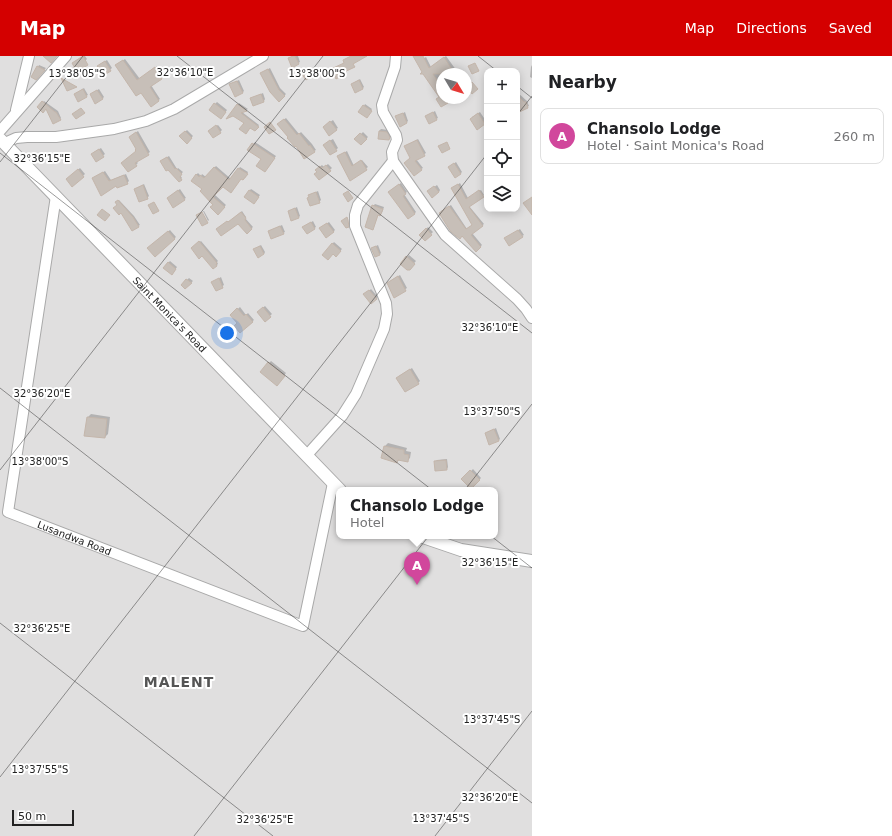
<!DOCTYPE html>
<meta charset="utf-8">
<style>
body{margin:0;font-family:"DejaVu Sans",sans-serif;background:#f6f6f6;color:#202124}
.controls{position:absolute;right:12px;top:12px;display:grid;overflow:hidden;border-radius:8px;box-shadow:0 2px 10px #0003}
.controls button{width:36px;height:36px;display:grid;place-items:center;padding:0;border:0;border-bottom:1px solid #e0e0e0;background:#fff;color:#202124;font:20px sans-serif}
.compass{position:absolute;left:436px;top:12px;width:36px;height:36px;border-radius:50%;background:#fff;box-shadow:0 2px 10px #0003;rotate:128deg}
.scale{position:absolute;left:12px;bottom:10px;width:62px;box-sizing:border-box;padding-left:4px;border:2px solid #222;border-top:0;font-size:11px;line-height:14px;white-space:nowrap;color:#222;-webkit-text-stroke:3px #fff;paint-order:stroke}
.you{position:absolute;left:227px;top:277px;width:14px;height:14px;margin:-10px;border:3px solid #fff;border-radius:50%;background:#1a73e8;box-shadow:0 0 0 6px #1a73e833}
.badge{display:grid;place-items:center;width:26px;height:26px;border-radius:50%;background:#d40000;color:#fff;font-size:13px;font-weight:700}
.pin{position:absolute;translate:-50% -33px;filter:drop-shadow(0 1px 2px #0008)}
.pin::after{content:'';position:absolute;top:21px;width:14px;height:12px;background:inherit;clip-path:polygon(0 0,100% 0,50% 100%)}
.popup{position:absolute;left:336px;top:431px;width:162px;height:52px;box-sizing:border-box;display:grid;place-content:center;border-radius:8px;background:#fff;filter:drop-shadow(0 1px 3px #0005);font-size:13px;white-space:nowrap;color:#757577}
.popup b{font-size:15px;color:#202124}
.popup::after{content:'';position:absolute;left:50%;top:100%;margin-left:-8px;border:8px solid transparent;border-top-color:#fff}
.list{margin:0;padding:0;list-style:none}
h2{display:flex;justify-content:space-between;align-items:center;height:52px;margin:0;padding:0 16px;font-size:17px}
h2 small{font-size:13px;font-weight:400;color:#757577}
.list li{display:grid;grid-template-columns:26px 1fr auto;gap:12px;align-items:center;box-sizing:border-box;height:56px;margin:0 8px 8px;padding:0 8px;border:1px solid #e0e0e0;border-radius:8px}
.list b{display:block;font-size:15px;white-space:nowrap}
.list p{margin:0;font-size:13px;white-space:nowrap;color:#757577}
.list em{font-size:13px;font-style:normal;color:#757577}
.icon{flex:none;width:22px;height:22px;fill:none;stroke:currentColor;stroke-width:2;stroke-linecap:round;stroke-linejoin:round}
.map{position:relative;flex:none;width:532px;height:780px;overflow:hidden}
header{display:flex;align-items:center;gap:24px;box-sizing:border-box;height:56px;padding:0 20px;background:#d40000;color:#fff}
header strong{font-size:19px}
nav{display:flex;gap:22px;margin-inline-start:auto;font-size:14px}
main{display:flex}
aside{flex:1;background:#fff}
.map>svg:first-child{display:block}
.residential{fill:#e0dfdf;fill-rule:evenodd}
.shadow{fill:#0003}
.building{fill:#c7bfb8;stroke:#c4b6ab}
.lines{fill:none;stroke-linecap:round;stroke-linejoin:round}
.minor-casing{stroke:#a9a9a9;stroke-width:12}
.tertiary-casing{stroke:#a9a9a9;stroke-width:14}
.minor{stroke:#fff;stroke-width:10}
.tertiary{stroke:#fff;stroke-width:12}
.ticks{fill:none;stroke:#222;stroke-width:1;stroke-opacity:0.45}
.labels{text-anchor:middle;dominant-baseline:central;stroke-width:4;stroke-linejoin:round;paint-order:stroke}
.street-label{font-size:10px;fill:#222;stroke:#fff}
.district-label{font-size:14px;font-weight:bold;letter-spacing:1px;fill:#555;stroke:#fff}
.ticks-label{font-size:10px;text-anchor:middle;fill:#222;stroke:#fff;stroke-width:4;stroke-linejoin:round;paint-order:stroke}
</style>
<header>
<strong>Map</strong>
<nav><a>Map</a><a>Directions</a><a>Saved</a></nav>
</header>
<main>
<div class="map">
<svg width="532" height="780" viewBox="0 0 532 780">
<rect width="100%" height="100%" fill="#f2efe9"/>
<path class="residential" d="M 0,0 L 532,0 L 532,780 L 0,780 ZM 487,15 L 517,15 L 517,153 L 487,153 ZM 442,18 L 466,18 L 466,42 L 442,42 ZM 339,434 L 495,434 L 495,480 L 339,480 Z"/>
<g class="shadow">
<path d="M 84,0 L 85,0 L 87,3 L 77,13 L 75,5 Z"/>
<path d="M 293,0 L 298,0 L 300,6 L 293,10 L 289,2 Z"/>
<path d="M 446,0 L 459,18 L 442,18 L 442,25 L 433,31 L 420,5 L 426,1 L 431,11 Z"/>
<path d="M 125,3 L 140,23 L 157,10 L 163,21 L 151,29 L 160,43 L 151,49 L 118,8 Z"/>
<path d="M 107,4 L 112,12 L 104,18 L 100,8 Z"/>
<path d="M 39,9 L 46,12 L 36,23 L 38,11 Z"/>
<path d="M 532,9 L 532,22 L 530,21 L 531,11 Z"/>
<path d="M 270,12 L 280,32 L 286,38 L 279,45 L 261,17 Z"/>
<path d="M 360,23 L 364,31 L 362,33 L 352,28 Z"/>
<path d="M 239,24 L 244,35 L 242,37 L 230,28 Z"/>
<path d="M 84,32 L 88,39 L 86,40 L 75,38 Z"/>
<path d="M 99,33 L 104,41 L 102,43 L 91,38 Z"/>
<path d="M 517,36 L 527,45 L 529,50 L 519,55 L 517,51 Z"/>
<path d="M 263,37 L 265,43 L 264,45 L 252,42 Z"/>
<path d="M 44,45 L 58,55 L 61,62 L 60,63 L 46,52 L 38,51 Z"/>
<path d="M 217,46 L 227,54 L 221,62 L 210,53 Z"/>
<path d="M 239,47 L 248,53 L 242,56 L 259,69 L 257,72 L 245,67 L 238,49 Z"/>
<path d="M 365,48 L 372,53 L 368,59 L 364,50 Z"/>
<path d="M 435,55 L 438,62 L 436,63 L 426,60 Z"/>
<path d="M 405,56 L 408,65 L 407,66 L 396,61 Z"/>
<path d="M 480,56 L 486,65 L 477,72 L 472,61 Z"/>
<path d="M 286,62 L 299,78 L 301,76 L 312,88 L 316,94 L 314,95 L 296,88 L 278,68 Z"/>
<path d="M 333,64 L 338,72 L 336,73 L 326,69 Z"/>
<path d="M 218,69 L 222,74 L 220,76 L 211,73 Z"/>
<path d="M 381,73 L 388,74 L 391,79 L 389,83 L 379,82 L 379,75 Z"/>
<path d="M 187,74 L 193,80 L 187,86 L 181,80 Z"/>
<path d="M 138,75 L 150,96 L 136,105 L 138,107 L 128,115 L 137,92 L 132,79 Z"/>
<path d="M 363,76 L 368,81 L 361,88 L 356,83 Z"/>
<path d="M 333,83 L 338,92 L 331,98 L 326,87 Z"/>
<path d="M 418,83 L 426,97 L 416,103 L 423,112 L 421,113 L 412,102 L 407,89 Z"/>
<path d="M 255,86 L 276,100 L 267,113 L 262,103 L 249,93 Z"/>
<path d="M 101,92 L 105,98 L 97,104 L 94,96 Z"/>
<path d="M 347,95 L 354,110 L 362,104 L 368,111 L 350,124 L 338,100 Z"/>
<path d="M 169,100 L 177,113 L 178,112 L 183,116 L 180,119 L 182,122 L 179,124 L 162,104 Z"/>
<path d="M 456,106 L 462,116 L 460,118 L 451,110 Z"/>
<path d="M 328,108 L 332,112 L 319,123 L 316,114 L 322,109 L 324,111 Z"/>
<path d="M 216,110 L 231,123 L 240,111 L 248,116 L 245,122 L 241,122 L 223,130 L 214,138 L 226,149 L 218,157 L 214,149 L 203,133 L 196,119 L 198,117 L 201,120 L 202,118 L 206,121 Z"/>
<path d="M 80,112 L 85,118 L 72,129 L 67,123 Z"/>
<path d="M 105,115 L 111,124 L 126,118 L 129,125 L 127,127 L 117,129 L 95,121 Z"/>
<path d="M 401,127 L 407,136 L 404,138 L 416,156 L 414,158 L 391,134 Z"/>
<path d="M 460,127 L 468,142 L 481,134 L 484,139 L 469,150 L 484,168 L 472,177 L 482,189 L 476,195 L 441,155 L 451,149 L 467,173 L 473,169 L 454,131 Z"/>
<path d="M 144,128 L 149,140 L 147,142 L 135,133 Z"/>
<path d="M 437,129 L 440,134 L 439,136 L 430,134 Z"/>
<path d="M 180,133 L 186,142 L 184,143 L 170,140 Z"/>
<path d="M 251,133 L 260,139 L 256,145 L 245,140 Z"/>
<path d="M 318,135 L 321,144 L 319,146 L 309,139 Z"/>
<path d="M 119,144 L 134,160 L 140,169 L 138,170 L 118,149 L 116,146 Z"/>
<path d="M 375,148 L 384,151 L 382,157 L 380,159 L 378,159 L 372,173 L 373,150 Z"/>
<path d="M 297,151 L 300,160 L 299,161 L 289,155 Z"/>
<path d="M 203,155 L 204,155 L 209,164 L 208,165 Z"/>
<path d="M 242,155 L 246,161 L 245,162 L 253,171 L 247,176 L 239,166 L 218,172 L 228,165 L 229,166 Z"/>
<path d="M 313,165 L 316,171 L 307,177 L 305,170 Z"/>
<path d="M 329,166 L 335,174 L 333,176 L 322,171 Z"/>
<path d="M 282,169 L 285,176 L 283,177 L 269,175 Z"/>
<path d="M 428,171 L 433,176 L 425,184 L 420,179 Z"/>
<path d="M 520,173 L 524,179 L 522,180 L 507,181 Z"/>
<path d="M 170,174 L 176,181 L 155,199 L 148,192 Z"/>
<path d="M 201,185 L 218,205 L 217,206 L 218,208 L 213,212 L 203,199 L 193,191 Z"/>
<path d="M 334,186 L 342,193 L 336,199 L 333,197 L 323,199 Z"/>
<path d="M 261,189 L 265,196 L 264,198 L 256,192 Z"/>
<path d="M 378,189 L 381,197 L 379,199 L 372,192 Z"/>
<path d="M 409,199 L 416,205 L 409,213 L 401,208 Z"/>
<path d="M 170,205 L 177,211 L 172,218 L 164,212 Z"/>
<path d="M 400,219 L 407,232 L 395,240 L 390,225 Z"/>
<path d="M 221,221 L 224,229 L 216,234 L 213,226 Z"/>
<path d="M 189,222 L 193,225 L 185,232 L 182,229 Z"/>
<path d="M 371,233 L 378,241 L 371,246 L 365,239 Z"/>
<path d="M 265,250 L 272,258 L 265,264 L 258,256 Z"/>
<path d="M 240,251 L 246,259 L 248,257 L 254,264 L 240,275 L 239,267 L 231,259 Z"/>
<path d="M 271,305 L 286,317 L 278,327 L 261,316 Z"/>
<path d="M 412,312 L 420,325 L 418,327 L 399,320 Z"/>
<path d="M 91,358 L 110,361 L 108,378 L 105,381 L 88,361 Z"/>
<path d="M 496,372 L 500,383 L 499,384 L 488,376 Z"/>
<path d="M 388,387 L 407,392 L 406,395 L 411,396 L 410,402 L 407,405 L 400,403 L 397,406 L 383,401 L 385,390 Z"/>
<path d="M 447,403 L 448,411 L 447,413 L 435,406 L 437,404 Z"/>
<path d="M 473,413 L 481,422 L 471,432 L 463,423 Z"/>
</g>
<g class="building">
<path d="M 43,0 L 57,0 L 51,7 Z"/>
<path d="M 83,0 L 88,9 L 77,16 L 72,7 Z"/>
<path d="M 293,0 L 295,0 L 299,8 L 292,12 L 288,2 Z"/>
<path d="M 351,0 L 367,0 L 353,8 L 355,11 L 342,17 L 343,19 L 336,23 L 331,13 L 344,7 L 343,4 Z"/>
<path d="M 413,0 L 423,0 L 429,12 L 444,1 L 455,18 L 433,18 L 442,31 L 442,42 L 445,42 L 448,47 L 441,51 L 436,43 L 439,41 L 423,18 L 420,18 L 422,16 Z"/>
<path d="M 123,4 L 137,24 L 155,11 L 162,23 L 150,31 L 159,45 L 151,51 L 141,37 L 136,40 L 115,9 Z"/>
<path d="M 105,5 L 111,15 L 104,19 L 97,10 Z"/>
<path d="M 475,7 L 479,15 L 472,18 L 468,10 Z"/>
<path d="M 37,10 L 45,14 L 36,24 L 31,21 Z"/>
<path d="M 308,12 L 313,19 L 306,24 L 301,17 Z"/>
<path d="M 268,13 L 279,34 L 285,40 L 279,46 L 270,36 L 260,17 Z"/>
<path d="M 61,22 L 77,31 L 67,35 Z"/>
<path d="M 359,24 L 363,33 L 355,37 L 351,28 Z"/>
<path d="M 237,25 L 243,37 L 235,41 L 229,28 Z"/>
<path d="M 472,26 L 478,33 L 472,38 L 466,30 Z"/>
<path d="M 83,33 L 87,41 L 78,46 L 74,38 Z"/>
<path d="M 97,34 L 103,43 L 95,48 L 90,38 Z"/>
<path d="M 261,38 L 264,46 L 253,50 L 250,42 Z"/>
<path d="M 517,39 L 524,46 L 526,46 L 528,52 L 517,57 Z"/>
<path d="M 42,45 L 55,56 L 56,56 L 61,64 L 53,68 L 46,53 L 43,57 L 37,51 Z"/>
<path d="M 214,47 L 226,56 L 221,63 L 209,54 Z"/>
<path d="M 237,48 L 247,55 L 241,57 L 259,71 L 255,75 L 250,72 L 246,78 L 239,73 L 244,67 L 233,60 L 226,63 Z"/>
<path d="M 363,49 L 372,55 L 367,62 L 358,56 Z"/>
<path d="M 81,52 L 85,57 L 76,63 L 72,58 Z"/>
<path d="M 433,56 L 437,64 L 429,68 L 425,60 Z"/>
<path d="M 403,57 L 407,67 L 400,71 L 395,60 Z"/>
<path d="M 478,57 L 485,68 L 477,74 L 470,63 Z"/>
<path d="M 284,63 L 297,79 L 299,77 L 309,90 L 310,89 L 315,96 L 304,103 L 296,90 L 295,91 L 287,82 L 288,81 L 277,68 Z"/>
<path d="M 330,65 L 337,74 L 329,80 L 323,71 Z"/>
<path d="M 270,66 L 276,74 L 269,78 L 264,71 Z"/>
<path d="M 216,69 L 221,77 L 213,82 L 208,75 Z"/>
<path d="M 185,75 L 192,82 L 187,88 L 179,80 Z"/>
<path d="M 379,75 L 387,76 L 390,81 L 389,84 L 378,83 Z"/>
<path d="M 136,76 L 149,99 L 135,107 L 137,110 L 128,116 L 121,107 L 136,95 L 135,94 L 136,93 L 129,81 Z"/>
<path d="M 360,77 L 367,83 L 361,89 L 354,83 Z"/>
<path d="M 330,84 L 337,95 L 330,99 L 323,89 Z"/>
<path d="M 417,84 L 425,100 L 415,105 L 422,114 L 414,120 L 404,107 L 410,102 L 404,90 Z"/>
<path d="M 447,86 L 450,93 L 442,97 L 438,90 Z"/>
<path d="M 252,87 L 275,102 L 265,116 L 256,110 L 261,103 L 247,94 Z"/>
<path d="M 99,93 L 104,101 L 96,106 L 91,98 Z"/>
<path d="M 345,96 L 352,110 L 361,104 L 367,114 L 350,125 L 337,100 Z"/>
<path d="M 167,101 L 175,113 L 176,112 L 182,118 L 180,121 L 182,124 L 179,126 L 168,114 L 166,115 L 160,105 Z"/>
<path d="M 454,107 L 461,118 L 455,122 L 448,111 Z"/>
<path d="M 326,109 L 331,115 L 319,124 L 314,118 L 317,116 L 315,114 L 320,110 L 322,112 Z"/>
<path d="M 214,111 L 229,124 L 238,112 L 248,118 L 243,124 L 241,123 L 231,137 L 223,131 L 213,141 L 225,151 L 218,159 L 210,151 L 213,149 L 200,135 L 202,133 L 191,125 L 196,118 L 199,121 L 200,119 L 204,122 Z"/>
<path d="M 78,113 L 84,121 L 72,131 L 66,123 Z"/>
<path d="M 103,116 L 109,125 L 124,119 L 128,128 L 117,132 L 116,130 L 101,140 L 92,122 Z"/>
<path d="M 399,128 L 406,138 L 403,140 L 415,158 L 408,163 L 388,136 Z"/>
<path d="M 458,128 L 466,143 L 479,134 L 484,141 L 469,151 L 483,170 L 471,179 L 481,191 L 476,196 L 462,180 L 460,183 L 451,176 L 439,157 L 449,150 L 466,173 L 472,169 L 451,132 Z"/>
<path d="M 143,129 L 148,143 L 139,146 L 134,133 Z"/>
<path d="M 434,130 L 439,136 L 432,142 L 427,135 Z"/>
<path d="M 178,134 L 185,144 L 173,152 L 167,142 Z"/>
<path d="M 249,134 L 259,141 L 254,148 L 244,141 Z"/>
<path d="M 348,135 L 353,142 L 348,146 L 343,138 Z"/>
<path d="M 316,136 L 320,147 L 310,150 L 307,142 L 309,141 L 308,139 Z"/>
<path d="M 532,141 L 532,159 L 523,147 Z"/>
<path d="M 118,144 L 133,161 L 139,171 L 132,175 L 121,157 L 119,159 L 113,152 L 117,149 L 115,146 Z"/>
<path d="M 154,146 L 159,155 L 153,158 L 148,149 Z"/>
<path d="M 372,149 L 383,153 L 380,160 L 378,159 L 373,174 L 365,171 Z"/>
<path d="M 295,152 L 299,162 L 291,165 L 288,155 Z"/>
<path d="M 102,153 L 110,159 L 105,165 L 97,159 Z"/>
<path d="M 202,156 L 208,167 L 202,170 L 196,159 Z"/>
<path d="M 241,156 L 246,162 L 245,164 L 252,173 L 247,178 L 238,168 L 221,180 L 216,173 L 227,165 L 228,166 Z"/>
<path d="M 347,161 L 348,164 L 349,171 L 346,172 L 341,165 Z"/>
<path d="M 311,166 L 315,173 L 307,178 L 302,171 Z"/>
<path d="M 327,167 L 334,176 L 326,182 L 319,172 Z"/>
<path d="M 280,170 L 284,178 L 271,183 L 268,175 Z"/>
<path d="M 426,172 L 432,179 L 425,185 L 419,179 Z"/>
<path d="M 518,174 L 523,181 L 509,190 L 504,182 Z"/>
<path d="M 168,175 L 175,183 L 155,201 L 147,192 Z"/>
<path d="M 199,185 L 217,207 L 216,208 L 217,210 L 213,213 L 202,200 L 199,203 L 191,192 Z"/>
<path d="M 332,187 L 341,195 L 336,201 L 333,198 L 328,204 L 322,199 Z"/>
<path d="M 260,190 L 264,198 L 258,202 L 253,193 Z"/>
<path d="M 376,190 L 380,199 L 375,201 L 371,192 Z"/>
<path d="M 406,200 L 415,208 L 410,214 L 407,214 L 400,208 Z"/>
<path d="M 168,206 L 176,213 L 172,219 L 163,212 Z"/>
<path d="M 398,220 L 406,235 L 394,242 L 387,227 Z"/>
<path d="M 219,222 L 223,232 L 216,235 L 211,226 Z"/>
<path d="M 186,223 L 192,227 L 185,233 L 181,229 Z"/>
<path d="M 369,234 L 377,243 L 371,248 L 363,238 Z"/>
<path d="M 263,251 L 271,261 L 265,266 L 257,256 Z"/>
<path d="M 237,252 L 244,260 L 246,258 L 253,266 L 240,277 L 234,270 L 237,267 L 230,259 Z"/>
<path d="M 268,306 L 285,320 L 277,330 L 260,316 Z"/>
<path d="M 410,313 L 419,328 L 405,336 L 396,322 Z"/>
<path d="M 87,361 L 107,363 L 105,382 L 84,380 Z"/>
<path d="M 494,373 L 499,385 L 489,389 L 485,377 Z"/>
<path d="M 384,390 L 404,394 L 404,398 L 409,399 L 408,406 L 398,404 L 397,407 L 381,402 Z"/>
<path d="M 446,404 L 447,414 L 435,415 L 434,405 Z"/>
<path d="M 470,414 L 480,424 L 471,433 L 461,423 Z"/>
</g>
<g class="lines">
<defs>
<g id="minor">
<path d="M 396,0 L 395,11 L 382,49 L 383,56 L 396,79 L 397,84 L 392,96 L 393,105 L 445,179 L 517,243 L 526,253 L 532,262"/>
<path d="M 16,54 L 29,0"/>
<path d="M 0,75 L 66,0"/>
<path d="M 5,87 L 16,82 L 27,81 L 56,81 L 114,73 L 146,65 L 174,53 L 263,0"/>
<path id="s1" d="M 56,140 L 8,456 L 303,570 L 333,427"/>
<path d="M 307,399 L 342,360 L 356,338 L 384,273 L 387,258 L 386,247 L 355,170 L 355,159 L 358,149 L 393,105"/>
</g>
<g id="tertiary">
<path id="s2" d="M 0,83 L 340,434"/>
<path d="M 420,480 L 461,494 L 532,505"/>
</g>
</defs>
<use href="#minor" class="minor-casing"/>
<use href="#tertiary" class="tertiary-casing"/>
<use href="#minor" class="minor"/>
<use href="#tertiary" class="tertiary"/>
</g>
<path class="ticks" d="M 177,0 L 532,277M 478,0 L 497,15M 517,30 L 532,42M 517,59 L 532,40M 0,97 L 532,512M 0,106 L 83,0M 0,332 L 532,747M 0,414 L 323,0M 0,567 L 273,780M 0,721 L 487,98M 194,780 L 532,348M 435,780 L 532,655"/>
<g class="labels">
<g class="street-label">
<text stroke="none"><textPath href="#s2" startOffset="244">Saint Monica's Road</textPath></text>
<text stroke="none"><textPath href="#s1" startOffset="391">Lusandwa Road</textPath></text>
</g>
<g class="district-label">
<text x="179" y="626">MALENT</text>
</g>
</g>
<g class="ticks-label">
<text x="185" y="20">32°36'10"E</text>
<text x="77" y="21">13°38'05"S</text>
<text x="317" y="21">13°38'00"S</text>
<text x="42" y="106">32°36'15"E</text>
<text x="490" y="275">32°36'10"E</text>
<text x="42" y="341">32°36'20"E</text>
<text x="492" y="359">13°37'50"S</text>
<text x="40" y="409">13°38'00"S</text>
<text x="490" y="510">32°36'15"E</text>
<text x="42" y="576">32°36'25"E</text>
<text x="492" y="667">13°37'45"S</text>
<text x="40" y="717">13°37'55"S</text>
<text x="490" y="745">32°36'20"E</text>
<text x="441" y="766">13°37'45"S</text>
<text x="265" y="767">32°36'25"E</text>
</g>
</svg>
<div class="controls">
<button>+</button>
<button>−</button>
<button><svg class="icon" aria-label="locate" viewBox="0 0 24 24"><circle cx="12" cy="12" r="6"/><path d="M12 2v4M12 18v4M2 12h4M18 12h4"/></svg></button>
<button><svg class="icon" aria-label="layers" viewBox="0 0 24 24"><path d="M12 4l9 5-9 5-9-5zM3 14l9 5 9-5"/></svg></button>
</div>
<svg class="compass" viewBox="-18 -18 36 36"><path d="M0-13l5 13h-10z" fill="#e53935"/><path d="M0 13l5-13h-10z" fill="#757577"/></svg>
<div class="scale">50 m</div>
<div class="you"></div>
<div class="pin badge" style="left:417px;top:529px;background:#d1479c">A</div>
<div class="popup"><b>Chansolo Lodge</b>Hotel</div>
</div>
<aside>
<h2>Nearby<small></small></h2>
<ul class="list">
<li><span class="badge" style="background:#d1479c">A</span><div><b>Chansolo Lodge</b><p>Hotel · Saint Monica's Road</p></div><em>260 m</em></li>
</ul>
</aside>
</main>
